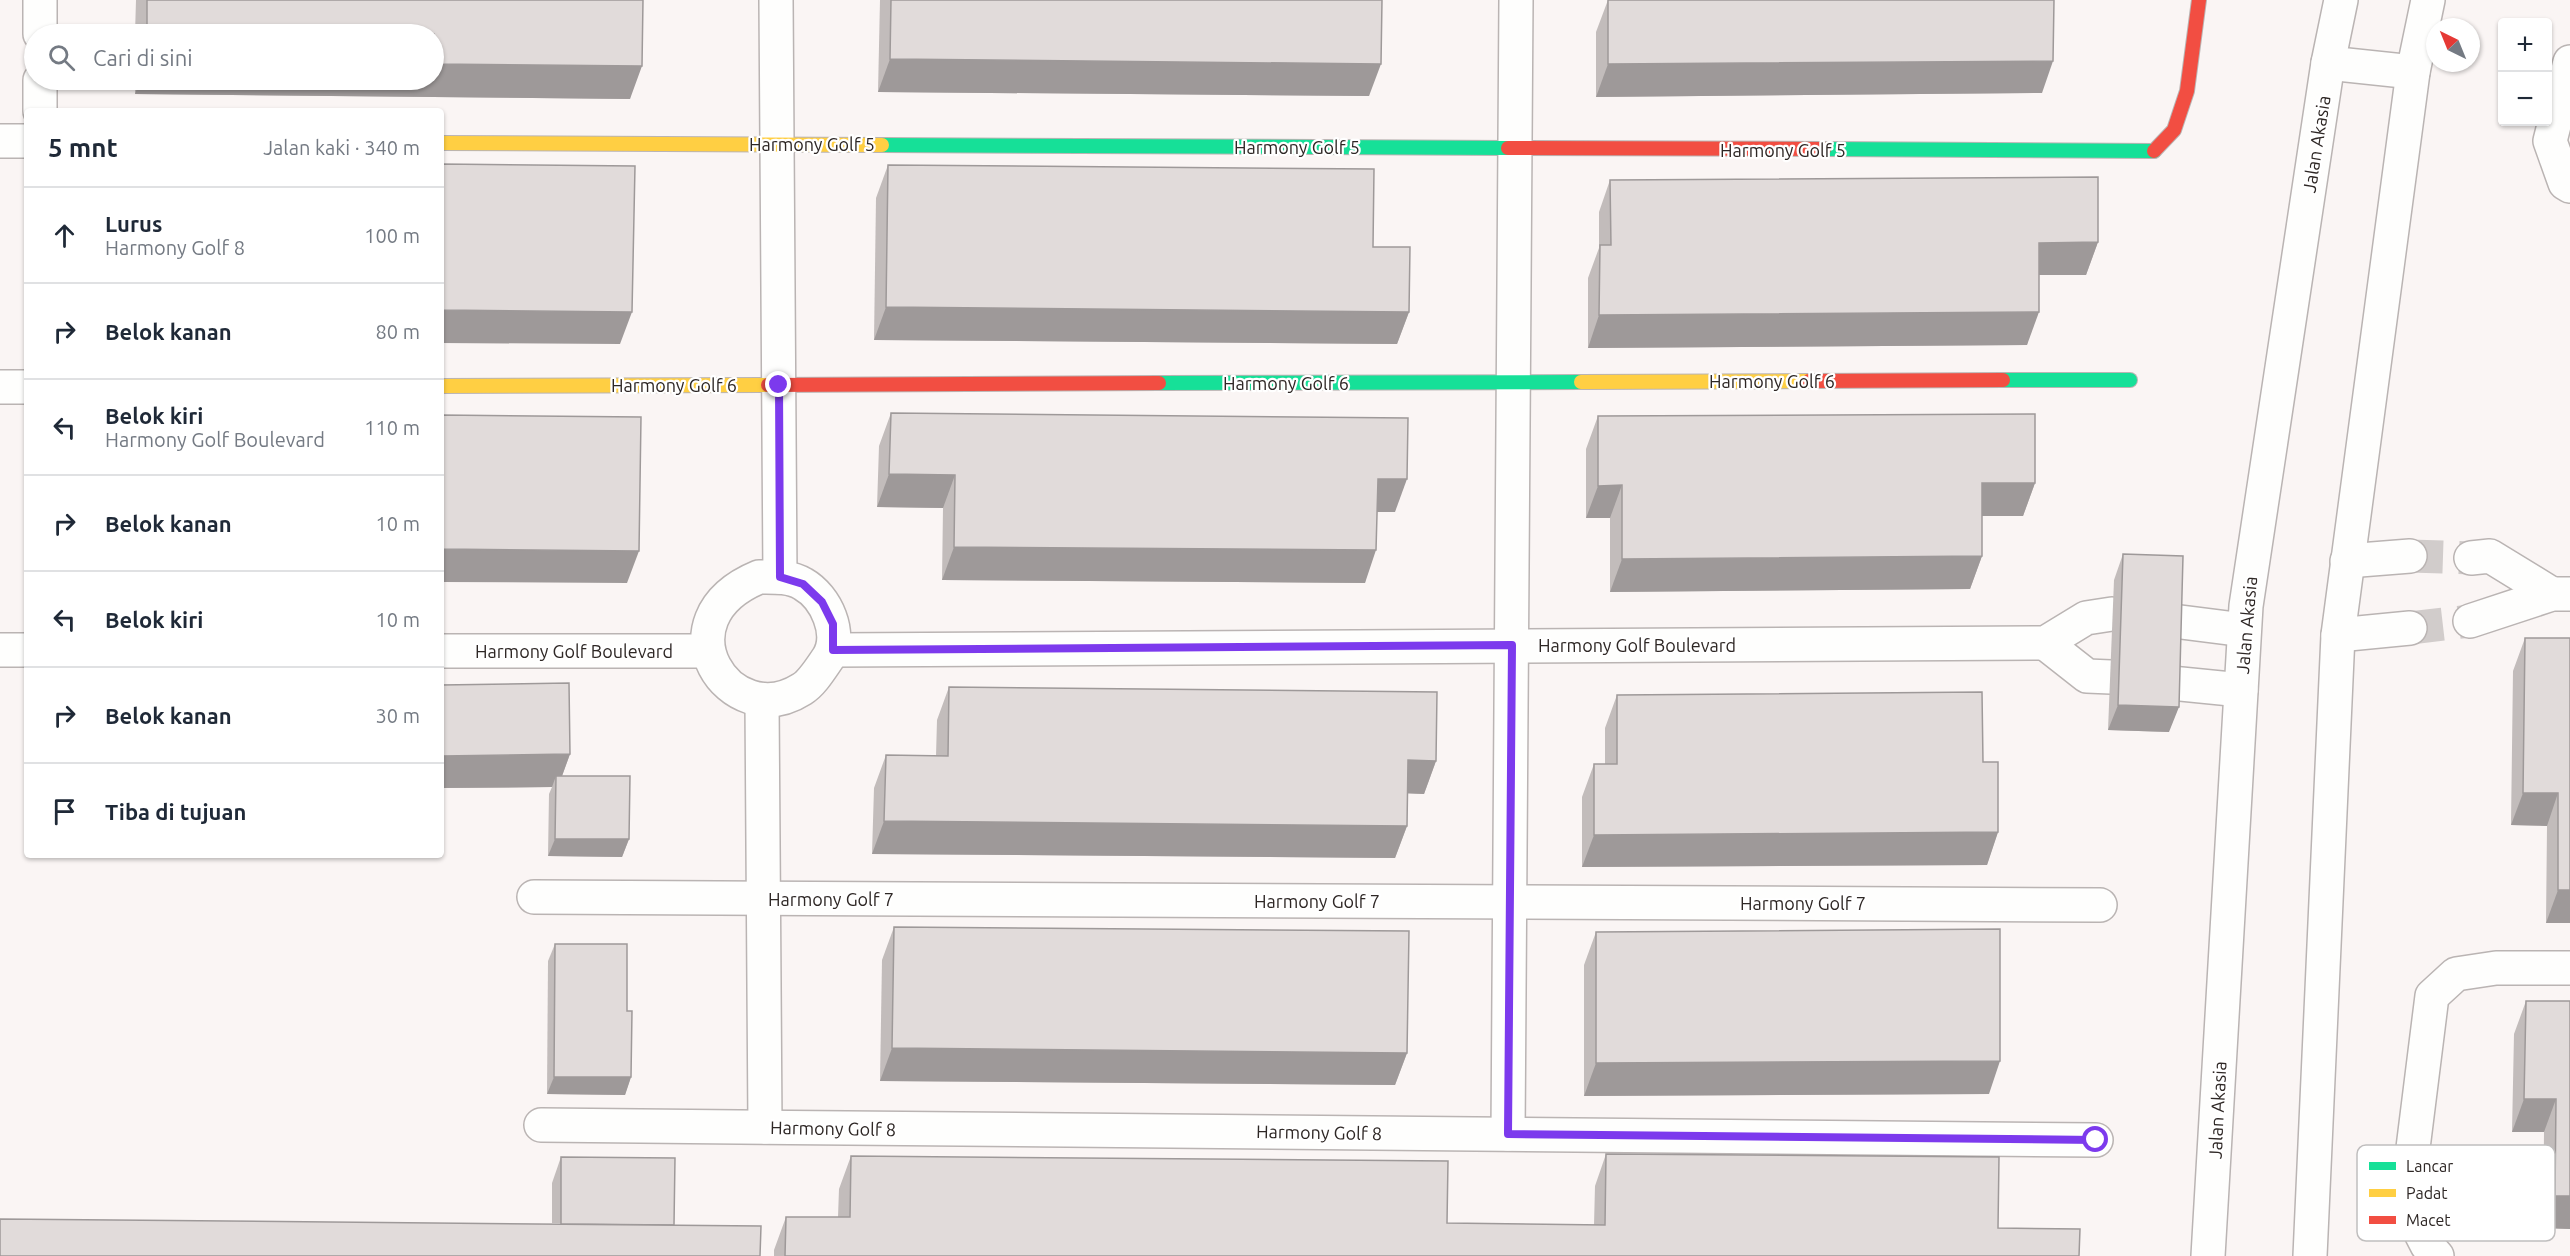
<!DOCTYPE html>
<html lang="id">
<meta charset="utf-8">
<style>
body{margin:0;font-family:Ubuntu,sans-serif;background:#f2f2f3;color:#1f2937}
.controls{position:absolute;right:18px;top:18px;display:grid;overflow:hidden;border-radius:6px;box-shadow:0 2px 4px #0004}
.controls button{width:54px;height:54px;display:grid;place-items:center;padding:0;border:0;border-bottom:2px solid #e0e1e3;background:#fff;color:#1f2937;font:30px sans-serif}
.compass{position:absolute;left:2426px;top:18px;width:54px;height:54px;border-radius:50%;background:#fff;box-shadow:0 2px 4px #0004;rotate:317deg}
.stop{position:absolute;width:18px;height:18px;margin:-14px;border:4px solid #7c3aed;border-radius:50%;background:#fff}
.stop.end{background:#7c3aed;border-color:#fff;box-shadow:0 2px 6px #0008}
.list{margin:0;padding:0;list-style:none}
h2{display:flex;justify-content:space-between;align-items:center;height:78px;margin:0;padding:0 24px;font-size:26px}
h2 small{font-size:20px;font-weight:400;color:#747a83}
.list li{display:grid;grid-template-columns:39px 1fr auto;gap:18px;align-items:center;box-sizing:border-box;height:96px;padding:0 24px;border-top:2px solid #e0e1e3}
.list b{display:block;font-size:22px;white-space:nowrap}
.list p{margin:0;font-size:20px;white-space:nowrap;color:#747a83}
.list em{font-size:20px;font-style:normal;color:#747a83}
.icon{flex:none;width:33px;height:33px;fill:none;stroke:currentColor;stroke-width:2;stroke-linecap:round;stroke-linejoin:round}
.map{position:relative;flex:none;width:2570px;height:1256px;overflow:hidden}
.search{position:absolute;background:#fff;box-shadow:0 2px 4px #0004;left:24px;top:24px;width:420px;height:66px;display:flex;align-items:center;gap:15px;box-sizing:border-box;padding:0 21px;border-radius:33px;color:#747a83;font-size:22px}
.panel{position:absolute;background:#fff;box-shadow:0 2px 4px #0004;left:24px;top:108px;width:420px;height:750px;border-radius:6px}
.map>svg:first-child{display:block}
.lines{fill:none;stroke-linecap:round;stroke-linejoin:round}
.street-tunnel{stroke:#d1cccb;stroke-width:33;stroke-dasharray:33 16;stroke-linecap:butt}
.street-casing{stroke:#bab4b3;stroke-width:36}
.fast-casing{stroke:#bab4b3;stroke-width:16}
.slow-casing{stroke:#bab4b3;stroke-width:16}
.jam-casing{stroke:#bab4b3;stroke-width:16}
.street{stroke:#fefefd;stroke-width:33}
.fast{stroke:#16e098;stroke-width:14}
.slow{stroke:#ffcf43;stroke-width:14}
.jam{stroke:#f24e42;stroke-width:14}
.wall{fill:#c2bcbb}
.shaded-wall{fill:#9e9999}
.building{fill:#e1dbda;stroke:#9e9999;stroke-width:1.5}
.route{stroke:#7c3aed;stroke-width:8}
.labels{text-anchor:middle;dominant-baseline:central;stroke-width:4.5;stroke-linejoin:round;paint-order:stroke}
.street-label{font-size:18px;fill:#2e2725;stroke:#fff}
.key{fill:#fff;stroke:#c0bebe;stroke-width:1.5}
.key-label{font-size:16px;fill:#2e2725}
</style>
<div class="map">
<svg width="2570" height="1256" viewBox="0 0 2570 1256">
<rect width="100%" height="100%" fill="#faf5f4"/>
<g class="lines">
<g class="street-tunnel">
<path d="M 2410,556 L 2471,558"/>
<path d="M 2410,628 L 2470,621"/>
</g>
<defs>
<g id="street">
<path d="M 40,0 L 40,34"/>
<path d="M 776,0 L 780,577"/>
<path d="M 2570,62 L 2550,141 L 2565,183 L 2570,186"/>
<path d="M 2328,63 L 2413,72"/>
<path d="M 40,80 L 40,111"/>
<path d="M 0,141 L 27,141"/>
<path d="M 0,387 L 27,387"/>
<path d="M 2471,558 L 2490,556 L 2552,594"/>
<path d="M 2347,561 L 2410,556"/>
<path d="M 759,577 C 773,577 790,576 803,584 C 826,597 843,634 828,658 C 821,668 812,683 802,689 C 730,735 655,620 759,577 Z"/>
<path d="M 2173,621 L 2244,630"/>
<path d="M 2470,621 L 2552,594 L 2570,594"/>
<path d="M 2338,635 L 2410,628"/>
<path d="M 2045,643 L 2087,676 L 2111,677"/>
<path d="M 0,650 L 27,650"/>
<path d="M 833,650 L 2045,643 L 2086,618 L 2112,614"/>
<path d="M 441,651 L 707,651"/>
<path d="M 2171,683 L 2241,690"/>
<path d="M 762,701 L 765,1127"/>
<path d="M 534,897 L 2100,905"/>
<path d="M 541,1125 L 2096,1140"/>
<path d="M 1508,1134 L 1516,0"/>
<path d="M 2208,1256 L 2246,606 L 2328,63 L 2341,0"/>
<path d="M 2310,1256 L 2338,635 L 2413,72 L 2428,0"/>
<path d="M 2437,1256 L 2427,1245 L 2406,1204 L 2432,996 L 2456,974 L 2496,968 L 2570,968"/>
</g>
<g id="fast">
<path d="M 882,145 L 1508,148"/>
<path d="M 1824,149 L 2154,151"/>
<path d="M 2003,380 L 2130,380"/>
<path d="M 1159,383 L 1581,382"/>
</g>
<g id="slow">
<path d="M 441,143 L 882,145"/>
<path d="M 1581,382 L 1809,381"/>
<path d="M 441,386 L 768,385"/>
</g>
<g id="jam">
<path d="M 1508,148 L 1824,149"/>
<path d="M 2154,151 L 2174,130 L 2187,91 L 2199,0"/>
<path d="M 1809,381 L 2003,380"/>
<path d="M 768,385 L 1159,383"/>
</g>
</defs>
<use href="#street" class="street-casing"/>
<use href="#fast" class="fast-casing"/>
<use href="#slow" class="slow-casing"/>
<use href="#jam" class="jam-casing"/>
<use href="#street" class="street"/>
<use href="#fast" class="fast"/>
<use href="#slow" class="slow"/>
<use href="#jam" class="jam"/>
</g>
<g class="wall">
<path d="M 136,0 L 643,0 L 630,99 L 135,94 L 135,80 L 434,80 L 434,34 L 135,34 Z"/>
<path d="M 880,0 L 1382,0 L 1369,96 L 878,92 Z"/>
<path d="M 1608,0 L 2042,93 L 1596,97 L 1596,32 Z"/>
<path d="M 888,165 L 1373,247 L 1409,312 L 1397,344 L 874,340 L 876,198 Z"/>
<path d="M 1610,180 L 2098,242 L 2086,275 L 2039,275 L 2027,345 L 1588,348 L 1588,278 L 1599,248 L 1599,212 Z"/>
<path d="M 891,413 L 1395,512 L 1377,512 L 1365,583 L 942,580 L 943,508 L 877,507 L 879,446 Z"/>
<path d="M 1598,416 L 2035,483 L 2023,516 L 1982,516 L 1982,556 L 1970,589 L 1610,592 L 1610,518 L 1586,518 L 1586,449 Z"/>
<path d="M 2123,554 L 2169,732 L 2108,730 L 2114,580 Z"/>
<path d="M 2525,638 L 2570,638 L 2570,923 L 2546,923 L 2547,826 L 2511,825 L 2513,671 Z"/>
<path d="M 949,687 L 1436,761 L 1424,794 L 1407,793 L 1407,826 L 1395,858 L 872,854 L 874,788 L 886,755 L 936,756 L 937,720 Z"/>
<path d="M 1617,695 L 1983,762 L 1998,832 L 1987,865 L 1582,867 L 1582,797 L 1594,764 L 1605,764 L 1605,728 Z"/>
<path d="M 570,754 L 562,776 L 629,839 L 622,857 L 548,856 L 549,794 L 552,787 L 441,788 Z"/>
<path d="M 894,927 L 1407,1053 L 1395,1085 L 880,1081 L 882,960 Z"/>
<path d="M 1596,932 L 1989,1094 L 1584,1096 L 1584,965 Z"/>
<path d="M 555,944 L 627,1011 L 631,1077 L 625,1095 L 547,1094 L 548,961 Z"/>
<path d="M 2526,1001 L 2570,1001 L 2570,1229 L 2543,1228 L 2544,1132 L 2512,1132 L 2514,1034 Z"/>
<path d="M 1606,1154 L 1998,1228 L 2079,1256 L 774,1256 L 774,1250 L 786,1217 L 838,1217 L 839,1189 L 851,1156 L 1447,1223 L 1594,1225 L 1595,1186 Z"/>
<path d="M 561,1157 L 674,1225 L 552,1223 L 552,1183 Z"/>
</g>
<g class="shaded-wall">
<path d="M 890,59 L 1381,64 L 1369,96 L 878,92 Z"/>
<path d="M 2053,61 L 2042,93 L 1596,97 L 1608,64 Z"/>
<path d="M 434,64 L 642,66 L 630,99 L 135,94 L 140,80 L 434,80 Z"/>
<path d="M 2098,242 L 2086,275 L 2027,275 L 2039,243 Z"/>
<path d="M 886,307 L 1409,312 L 1397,344 L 874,340 Z"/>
<path d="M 441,310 L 632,312 L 620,344 L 441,343 Z"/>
<path d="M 2039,312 L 2027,345 L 1588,348 L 1599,315 Z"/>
<path d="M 889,474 L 955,475 L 943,508 L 877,507 Z"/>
<path d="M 1378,479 L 1407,479 L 1395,512 L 1366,512 Z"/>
<path d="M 1982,483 L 2035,483 L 2023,516 L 1970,516 Z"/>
<path d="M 1622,485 L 1610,518 L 1586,518 L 1598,486 Z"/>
<path d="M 954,547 L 1376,550 L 1365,583 L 942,580 Z"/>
<path d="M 441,549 L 639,551 L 627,583 L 441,582 Z"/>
<path d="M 1982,556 L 1970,589 L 1610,592 L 1622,559 Z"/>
<path d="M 2118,705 L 2179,707 L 2169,732 L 2108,730 Z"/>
<path d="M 570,754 L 558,787 L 556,776 L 552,787 L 441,788 L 441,756 Z"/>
<path d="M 1408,760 L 1436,761 L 1424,794 L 1396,793 Z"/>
<path d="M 2523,793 L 2558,793 L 2547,826 L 2511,825 Z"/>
<path d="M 884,821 L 1407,826 L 1395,858 L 872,854 Z"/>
<path d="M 1998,832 L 1987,865 L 1582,867 L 1594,835 Z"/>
<path d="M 555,839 L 629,839 L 622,857 L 548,856 Z"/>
<path d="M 2558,890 L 2570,890 L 2570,923 L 2546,923 Z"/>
<path d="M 892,1048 L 1407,1053 L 1395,1085 L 880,1081 Z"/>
<path d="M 2000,1061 L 1989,1094 L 1584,1096 L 1596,1063 Z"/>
<path d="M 554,1077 L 631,1077 L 625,1095 L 547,1094 Z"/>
<path d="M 2524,1099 L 2556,1099 L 2544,1132 L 2512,1132 Z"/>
<path d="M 2555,1196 L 2570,1196 L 2570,1229 L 2543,1228 Z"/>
</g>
<g class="building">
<path d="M 147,0 L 643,0 L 642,66 L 434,64 L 434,34 L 147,34 Z"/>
<path d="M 891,0 L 1382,0 L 1381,64 L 890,59 Z"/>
<path d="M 1608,0 L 2054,0 L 2053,61 L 1608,64 Z"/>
<path d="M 441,164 L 635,166 L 632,312 L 441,310 Z"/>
<path d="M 888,165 L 1374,169 L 1373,247 L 1410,247 L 1409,312 L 886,307 Z"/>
<path d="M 2098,177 L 2098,242 L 2039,243 L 2039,312 L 1599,315 L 1600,245 L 1611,245 L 1610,180 Z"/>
<path d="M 891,413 L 1408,418 L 1407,479 L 1378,479 L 1376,550 L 954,547 L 955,475 L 889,474 Z"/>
<path d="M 2035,414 L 2035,483 L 1982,483 L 1982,556 L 1622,559 L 1622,485 L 1598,486 L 1598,416 Z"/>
<path d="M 441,415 L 641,417 L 639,551 L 441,549 Z"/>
<path d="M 2123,554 L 2183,556 L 2179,707 L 2118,705 Z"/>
<path d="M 2525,638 L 2570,638 L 2570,890 L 2558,890 L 2558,793 L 2523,793 Z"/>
<path d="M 569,683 L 570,754 L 441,756 L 441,685 Z"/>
<path d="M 949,687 L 1437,692 L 1436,761 L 1408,760 L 1407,826 L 884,821 L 886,755 L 948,756 Z"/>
<path d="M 1982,692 L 1983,762 L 1998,762 L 1998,832 L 1594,835 L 1594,764 L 1617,764 L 1617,695 Z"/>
<path d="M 556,776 L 630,776 L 629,839 L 555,839 Z"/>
<path d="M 894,927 L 1409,931 L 1407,1053 L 892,1048 Z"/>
<path d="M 2000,929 L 2000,1061 L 1596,1063 L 1596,932 Z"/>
<path d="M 555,944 L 627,944 L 627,1011 L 632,1011 L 631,1077 L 554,1077 Z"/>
<path d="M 2526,1001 L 2570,1001 L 2570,1196 L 2555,1196 L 2556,1099 L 2524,1099 Z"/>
<path d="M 1606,1154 L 1999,1157 L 1998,1228 L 2080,1229 L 2079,1256 L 785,1256 L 786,1217 L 850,1217 L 851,1156 L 1448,1161 L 1447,1223 L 1605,1225 Z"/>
<path d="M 561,1157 L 675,1158 L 674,1225 L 561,1224 Z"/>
<path d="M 0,1219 L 761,1226 L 760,1256 L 0,1256 Z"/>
</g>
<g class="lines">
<path class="route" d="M 779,385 L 780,577 L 803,584 L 822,602 L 833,624 L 833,650 L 1512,645 L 1508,1134 L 2096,1140"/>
</g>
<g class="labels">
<g class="street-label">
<text x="812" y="144">Harmony Golf 5</text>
<text transform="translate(2316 144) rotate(-81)">Jalan Akasia</text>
<text x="1297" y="147">Harmony Golf 5</text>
<text x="1783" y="150">Harmony Golf 5</text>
<text x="1772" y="381">Harmony Golf 6</text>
<text x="1286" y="383">Harmony Golf 6</text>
<text x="674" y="385">Harmony Golf 6</text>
<text transform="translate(2246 625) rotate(-85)">Jalan Akasia</text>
<text x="1637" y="645">Harmony Golf Boulevard</text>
<text x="574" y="651">Harmony Golf Boulevard</text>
<text x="831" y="899">Harmony Golf 7</text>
<text x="1317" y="901">Harmony Golf 7</text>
<text x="1803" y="903">Harmony Golf 7</text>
<text transform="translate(2217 1110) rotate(-87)">Jalan Akasia</text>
<text transform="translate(833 1128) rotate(1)">Harmony Golf 8</text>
<text transform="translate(1319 1132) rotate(1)">Harmony Golf 8</text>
</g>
</g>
<rect x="2357" y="1145" width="198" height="96" rx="9" class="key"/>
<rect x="2369" y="1162" width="27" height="8" fill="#16e098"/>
<rect x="2369" y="1189" width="27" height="8" fill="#ffcf43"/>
<rect x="2369" y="1216" width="27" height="8" fill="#f24e42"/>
<g class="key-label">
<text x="2406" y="1172">Lancar</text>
<text x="2406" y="1199">Padat</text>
<text x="2406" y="1226">Macet</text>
</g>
</svg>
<div class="controls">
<button>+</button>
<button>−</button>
</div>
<svg class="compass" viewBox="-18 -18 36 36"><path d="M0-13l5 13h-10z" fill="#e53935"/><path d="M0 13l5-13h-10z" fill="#747a83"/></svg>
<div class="stop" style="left:2096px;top:1140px"></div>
<div class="stop end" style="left:779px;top:385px"></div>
<div class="search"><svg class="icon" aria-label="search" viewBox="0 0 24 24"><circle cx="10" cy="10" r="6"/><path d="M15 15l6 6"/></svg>Cari di sini</div>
<section class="panel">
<h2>5 mnt<small>Jalan kaki · 340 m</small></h2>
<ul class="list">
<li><svg class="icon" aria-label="ahead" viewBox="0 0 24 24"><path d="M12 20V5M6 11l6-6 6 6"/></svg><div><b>Lurus</b><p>Harmony Golf 8</p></div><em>100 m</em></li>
<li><svg class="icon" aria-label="right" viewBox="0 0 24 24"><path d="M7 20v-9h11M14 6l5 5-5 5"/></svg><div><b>Belok kanan</b></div><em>80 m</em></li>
<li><svg class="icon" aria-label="left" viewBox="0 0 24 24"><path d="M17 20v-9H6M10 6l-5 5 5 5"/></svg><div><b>Belok kiri</b><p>Harmony Golf Boulevard</p></div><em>110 m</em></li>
<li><svg class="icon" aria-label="right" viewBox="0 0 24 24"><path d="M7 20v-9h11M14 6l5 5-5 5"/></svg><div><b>Belok kanan</b></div><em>10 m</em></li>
<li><svg class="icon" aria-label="left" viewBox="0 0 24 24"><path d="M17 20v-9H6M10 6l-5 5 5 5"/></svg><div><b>Belok kiri</b></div><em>10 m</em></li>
<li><svg class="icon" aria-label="right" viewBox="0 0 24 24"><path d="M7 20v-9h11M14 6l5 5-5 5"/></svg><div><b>Belok kanan</b></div><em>30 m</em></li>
<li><svg class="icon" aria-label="arrive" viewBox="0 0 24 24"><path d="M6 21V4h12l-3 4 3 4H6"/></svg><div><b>Tiba di tujuan</b></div></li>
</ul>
</section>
</div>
